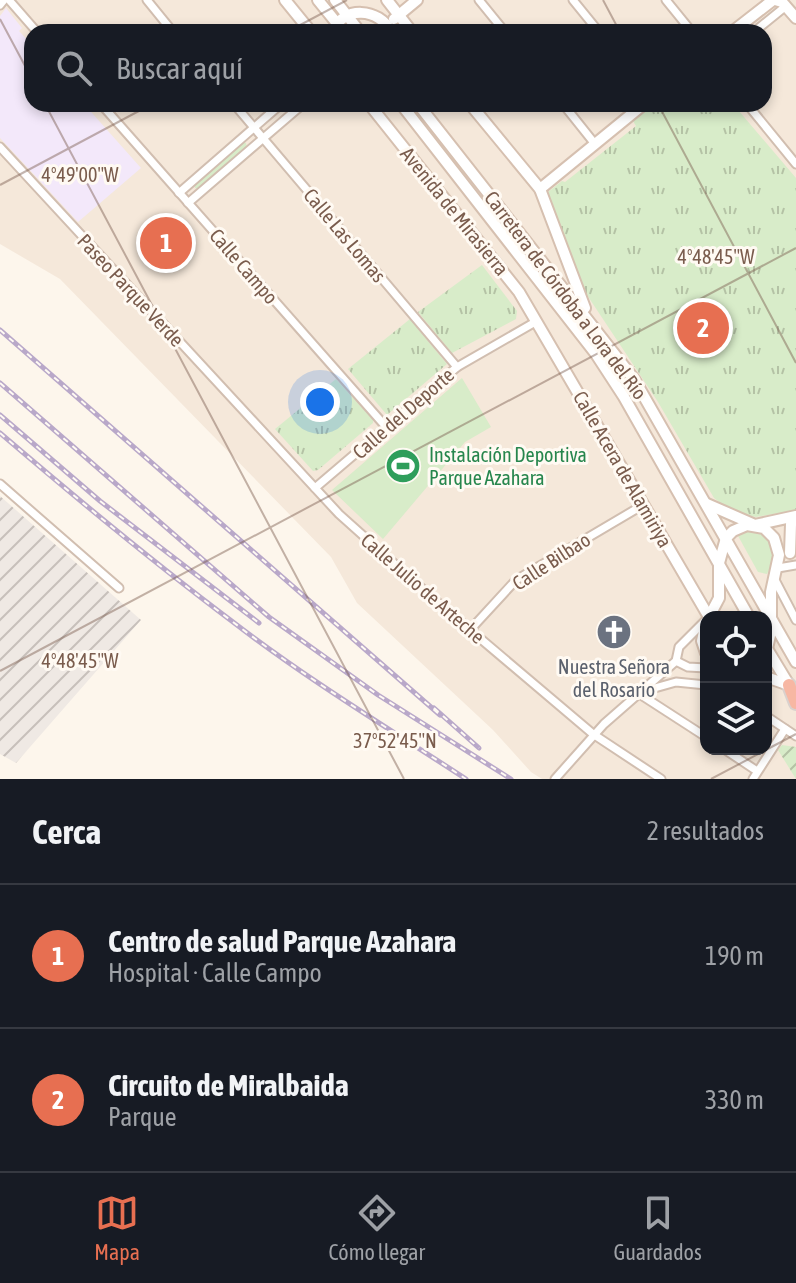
<!DOCTYPE html>
<html lang="es">
<meta charset="utf-8">
<style>
body{margin:0;font-family:"Asap Condensed",sans-serif;background:#20242c;color:#f1f3f6}
.controls{position:absolute;right:24px;bottom:24px;display:grid;overflow:hidden;border-radius:16px;box-shadow:0 4px 12px #0003}
.controls button{width:72px;height:72px;display:grid;place-items:center;padding:0;border:0;border-bottom:2px solid #363941;background:#171b24;color:#f1f3f6;font:40px sans-serif}
.you{position:absolute;left:320px;top:402px;width:28px;height:28px;margin:-20px;border:6px solid #fff;border-radius:50%;background:#1a73e8;box-shadow:0 0 0 12px #1a73e833}
.badge{display:grid;place-items:center;width:52px;height:52px;border-radius:50%;background:#e76f51;color:#fff;font-size:26px;font-weight:700}
.pin{position:absolute;translate:-50% -50%;border:4px solid #fff;box-shadow:0 2px 8px #0006}
.list{margin:0;padding:0;list-style:none}
h2{display:flex;justify-content:space-between;align-items:center;height:104px;margin:0;padding:0 32px;font-size:34px}
h2 small{font-size:26px;font-weight:400;color:#9ea1a6}
.list li{display:grid;grid-template-columns:52px 1fr auto;gap:24px;align-items:center;box-sizing:border-box;height:144px;padding:0 32px;border-top:2px solid #363941}
.list b{display:block;font-size:30px;white-space:nowrap}
.list p{margin:0;font-size:26px;white-space:nowrap;color:#9ea1a6}
.list em{font-size:26px;font-style:normal;color:#9ea1a6}
.icon{flex:none;width:44px;height:44px;fill:none;stroke:currentColor;stroke-width:2;stroke-linecap:round;stroke-linejoin:round}
.map{position:relative;flex:none;width:796px;height:779px;overflow:hidden}
.search{position:absolute;background:#171b24;box-shadow:0 4px 12px #0003;left:24px;right:24px;top:24px;height:88px;display:flex;align-items:center;gap:20px;box-sizing:border-box;padding:0 28px;border-radius:24px;color:#9ea1a6;font-size:30px}
.sheet{height:392px;background:#171b24}
nav{display:flex;justify-content:space-around;align-items:center;box-sizing:border-box;height:112px;border-top:2px solid #363941;background:#171b24;font-size:22px;color:#9ea1a6}
nav a{display:grid;justify-items:center;gap:4px}
nav .on{color:#e76f51}
.map>svg:first-child{display:block}
.residential{fill:#f5e8da;fill-rule:evenodd}
.industrial{fill:url(#industrial-furrows)}
.education{fill:#f3e8fa}
.grass{fill:#d8ecc9}
.park{fill:url(#park-tufts)}
.garden{fill:url(#garden-furrows)}
.lines{fill:none;stroke-linecap:round;stroke-linejoin:round}
.street-casing{stroke:#d1beb0;stroke-width:11}
.secondary-casing{stroke:#d6c0b0;stroke-width:14}
.highway-casing{stroke:#dad1cd;stroke-width:16}
.street{stroke:#fff;stroke-width:7}
.secondary{stroke:#fff;stroke-width:10}
.highway{stroke:#f7b7a3;stroke-width:12}
.rail-casing{stroke:#b9a8c9;stroke-width:5}
.rail{stroke:#fffaf3;stroke-width:2;stroke-dasharray:6;stroke-linecap:butt}
.ticks{fill:none;stroke:#7a5c4d;stroke-width:2;stroke-opacity:0.45}
.labels{text-anchor:middle;dominant-baseline:central;stroke-width:6;stroke-linejoin:round;paint-order:stroke}
.street-label{font-size:20px;fill:#7a5c4d;stroke:#fffaf3}
.leisure-label{font-size:20px;fill:#27864d;stroke:#fffaf3;text-anchor:start}
.worship-label{font-size:20px;fill:#5b616d;stroke:#fffaf3}
.ticks-label{font-size:20px;text-anchor:middle;fill:#7a5c4d;stroke:#fffaf3;stroke-width:6;stroke-linejoin:round;paint-order:stroke}
</style>
<div class="map">
<svg width="796" height="779" viewBox="0 0 796 779">
<defs>
<pattern id="industrial-furrows" width="10" height="10" patternUnits="userSpaceOnUse" patternTransform="scale(2)"><rect width="10" height="10" fill="#efe9e4"/><path d="M-1 1l2-2M0 10L10 0M9 11l2-2" fill="none" stroke="#c7c0bb"/></pattern>
<pattern id="park-tufts" width="24" height="20" patternUnits="userSpaceOnUse" patternTransform="scale(2)"><rect width="24" height="20" fill="#d8ecc9"/><path d="M3 7l-1-3M5 7V3M7 7l1-3M15 17l-1-3M17 17v-4M19 17l1-3" fill="none" stroke="#b4c2a5"/></pattern>
<pattern id="garden-furrows" width="10" height="10" patternUnits="userSpaceOnUse" patternTransform="scale(2)"><rect width="10" height="10" fill="#d8ecc9"/><path d="M-1 1l2-2M0 10L10 0M9 11l2-2" fill="none" stroke="#b4c2a5"/></pattern>
</defs>
<rect width="100%" height="100%" fill="#fdf6ec"/>
<path class="residential" d="M 0,0 L 796,0 L 796,779 L 542,779 L 531,772 L 493,730 L 357,603 L 331,557 L 60,279 L 0,244 ZM 32,32 L 764,32 L 764,104 L 32,104 ZM 706,617 L 766,617 L 766,749 L 706,749 Z"/>
<path class="industrial" d="M 0,496 L 141,620 L 16,763 L 0,754 Z"/>
<path class="education" d="M 6,8 L 22,28 L 19,31 L 32,45 L 32,104 L 84,104 L 141,168 L 78,222 L 0,138 L 0,16 Z"/>
<g class="grass">
<path d="M 242,142 L 246,143 L 247,148 L 199,189 L 195,188 L 195,183 Z"/>
<path d="M 462,378 L 491,427 L 465,442 L 383,539 L 332,490 Z"/>
<path d="M 748,531 L 758,531 L 770,541 L 774,560 L 767,574 L 758,572 L 737,534 Z"/>
</g>
<g class="park">
<path d="M 654,104 L 733,104 L 796,178 L 796,510 L 756,517 L 732,512 L 714,498 L 658,402 L 585,292 L 548,192 L 562,181 L 565,182 L 636,126 L 633,121 Z"/>
<path d="M 482,265 L 517,311 L 516,319 L 452,353 L 418,312 Z"/>
<path d="M 410,319 L 447,364 L 387,415 L 348,369 Z"/>
<path d="M 336,379 L 373,420 L 373,423 L 318,470 L 313,471 L 275,429 Z"/>
</g>
<path class="garden" d="M 782,745 L 796,747 L 796,779 L 778,750 Z"/>
<g class="lines">
<defs>
<g id="street">
<path d="M 9,0 L 37,32"/>
<path d="M 147,0 L 173,32"/>
<path d="M 479,0 L 505,32"/>
<path d="M 573,0 L 599,32"/>
<path d="M 666,0 L 692,32"/>
<path d="M 0,5 L 4,0"/>
<path d="M 754,32 L 786,6"/>
<path d="M 101,104 L 387,428"/>
<path d="M 234,104 L 457,367"/>
<path d="M 563,104 L 595,144"/>
<path d="M 747,104 L 796,164"/>
<path d="M 0,147 L 339,514 L 436,601 L 593,734 L 661,779"/>
<path d="M 179,193 L 281,104"/>
<path d="M 188,203 L 303,104"/>
<path d="M 0,484 L 119,588"/>
<path d="M 315,488 L 457,367 L 537,321"/>
<path d="M 778,568 L 796,565"/>
<path d="M 775,580 L 796,620"/>
<path d="M 470,630 L 516,580 L 643,505"/>
<path d="M 676,661 L 688,667 L 706,668"/>
<path d="M 644,691 L 676,682 L 706,685"/>
<path d="M 638,693 L 706,737"/>
<path d="M 766,716 L 796,736"/>
<path d="M 724,749 L 757,771"/>
<path d="M 555,779 L 604,724 L 676,661 L 679,647 L 706,620"/>
<path d="M 753,779 L 785,729"/>
</g>
<g id="secondary">
<path d="M 285,0 L 311,32"/>
<path d="M 318,0 L 344,32"/>
<path d="M 335,0 L 360,32"/>
<path d="M 387,0 L 412,32"/>
<path d="M 775,0 L 782,2 L 796,18"/>
<path d="M 394,19 L 417,0"/>
<path d="M 333,32 C 342,5 380,8 391,32"/>
<path d="M 732,32 L 773,0"/>
<path d="M 369,104 L 519,292 L 709,617"/>
<path d="M 401,104 L 596,354 L 624,397 L 749,617"/>
<path d="M 418,104 L 634,379 L 796,662"/>
<path d="M 470,104 L 540,189 L 585,308"/>
<path d="M 540,189 L 644,104"/>
<path d="M 707,504 L 755,525 L 796,516"/>
<path d="M 790,553 L 791,524 L 796,518"/>
<path d="M 709,617 L 719,598 L 719,563 L 726,538 L 733,531 L 747,525 L 764,528 L 774,538 L 779,555 L 771,592 L 771,631 L 766,653"/>
<path d="M 706,622 L 702,641 L 706,653"/>
<path d="M 766,647 L 789,685"/>
<path d="M 766,677 L 789,685"/>
</g>
<path id="highway" d="M 789,685 L 796,703"/>
</defs>
<use href="#street" class="street-casing"/>
<use href="#secondary" class="secondary-casing"/>
<use href="#highway" class="highway-casing"/>
<use href="#street" class="street"/>
<use href="#secondary" class="secondary"/>
<use href="#highway" class="highway"/>
<defs>
<g id="rail">
<path d="M 0,330 L 440,715"/>
<path d="M 0,383 L 269,617 L 378,695 L 511,779"/>
<path d="M 0,415 L 100,501 L 259,623"/>
<path d="M 0,433 C 76,498 153,562 233,622 C 307,679 388,728 466,779"/>
<path d="M 434,708 L 479,748"/>
</g>
</defs>
<use href="#rail" class="rail-casing"/>
<use href="#rail" class="rail"/>
</g>
<path class="ticks" d="M 603,0 L 620,32M 0,19 L 32,79M 287,32 L 347,0M 45,104 L 404,779M 658,104 L 796,363M 0,185 L 152,104M 0,671 L 796,248M 711,779 L 796,734"/>
<defs>
<symbol id="stadium-disc" viewBox="-11 -11 22 22"><circle r="9.5" fill="#2e9e5b" stroke="#fffaf3"/><path d="M0-5a6.5 5 0 1 0 0 10a6.5 5 0 1 0 0-10ZM-3.5-1.8h7v3.6h-7Z" fill="#fff"/></symbol>
<symbol id="church-disc" viewBox="-11 -11 22 22"><circle r="9.5" fill="#6b7280" stroke="#fffaf3"/><path d="M-1.2-6h2.4v3.5h3.3v2.4h-3.3V6h-2.4V-.1h-3.3v-2.4h3.3Z" fill="#fff"/></symbol>
</defs>
<g fill-rule="evenodd">
<use href="#stadium-disc" x="383" y="446" width="40" height="40"/>
<use href="#church-disc" x="594" y="612" width="40" height="40"/>
</g>
<g class="labels">
<g class="street-label">
<text transform="translate(455 211) rotate(51)">Avenida de Mirasierra</text>
<text transform="translate(345 235) rotate(50)">Calle Las Lomas</text>
<text transform="translate(244 266) rotate(49)">Calle Campo</text>
<text transform="translate(131 290) rotate(47)">Paseo Parque Verde</text>
<text transform="translate(566 295) rotate(53)">Carretera de Córdoba a Lora del Río</text>
<text transform="translate(403 413) rotate(-41)">Calle del Deporte</text>
<text transform="translate(623 469) rotate(60)">Calle Acera de Alamiriya</text>
<text transform="translate(551 561) rotate(-33)">Calle Bilbao</text>
<text transform="translate(423 588) rotate(41)">Calle Julio de Arteche</text>
</g>
<g class="leisure-label">
<text x="429" y="454">Instalación Deportiva<tspan x="429" dy="23">Parque Azahara</tspan></text>
</g>
<g class="worship-label">
<text x="614" y="666">Nuestra Señora<tspan x="614" dy="23">del Rosario</tspan></text>
</g>
</g>
<g class="ticks-label">
<text x="80" y="182">4°49'00"W</text>
<text x="716" y="264">4°48'45"W</text>
<text x="80" y="668">4°48'45"W</text>
<text x="395" y="748">37°52'45"N</text>
</g>
</svg>
<div class="controls">
<button><svg class="icon" aria-label="locate" viewBox="0 0 24 24"><circle cx="12" cy="12" r="6"/><path d="M12 2v4M12 18v4M2 12h4M18 12h4"/></svg></button>
<button><svg class="icon" aria-label="layers" viewBox="0 0 24 24"><path d="M12 4l9 5-9 5-9-5zM3 14l9 5 9-5"/></svg></button>
</div>
<div class="you"></div>
<div class="pin badge" style="left:166px;top:243px">1</div>
<div class="pin badge" style="left:703px;top:328px">2</div>
<div class="search"><svg class="icon" aria-label="search" viewBox="0 0 24 24"><circle cx="10" cy="10" r="6"/><path d="M15 15l6 6"/></svg>Buscar aquí</div>
</div>
<section class="sheet">
<h2>Cerca<small>2 resultados</small></h2>
<ul class="list">
<li><span class="badge">1</span><div><b>Centro de salud Parque Azahara</b><p>Hospital · Calle Campo</p></div><em>190 m</em></li>
<li><span class="badge">2</span><div><b>Circuito de Miralbaida</b><p>Parque</p></div><em>330 m</em></li>
</ul>
</section>
<nav>
<a class="on"><svg class="icon" aria-label="map" viewBox="0 0 24 24"><path d="M3 6l6-2 6 2 6-2v14l-6 2-6-2-6 2zM9 4v14M15 6v14"/></svg>Mapa</a>
<a><svg class="icon" aria-label="directions" viewBox="0 0 24 24"><path d="M12 3l9 9-9 9-9-9zM9 14v-3h6M13 9l2 2-2 2"/></svg>Cómo llegar</a>
<a><svg class="icon" aria-label="saved" viewBox="0 0 24 24"><path d="M7 4h10v16l-5-4-5 4z"/></svg>Guardados</a>
</nav>
